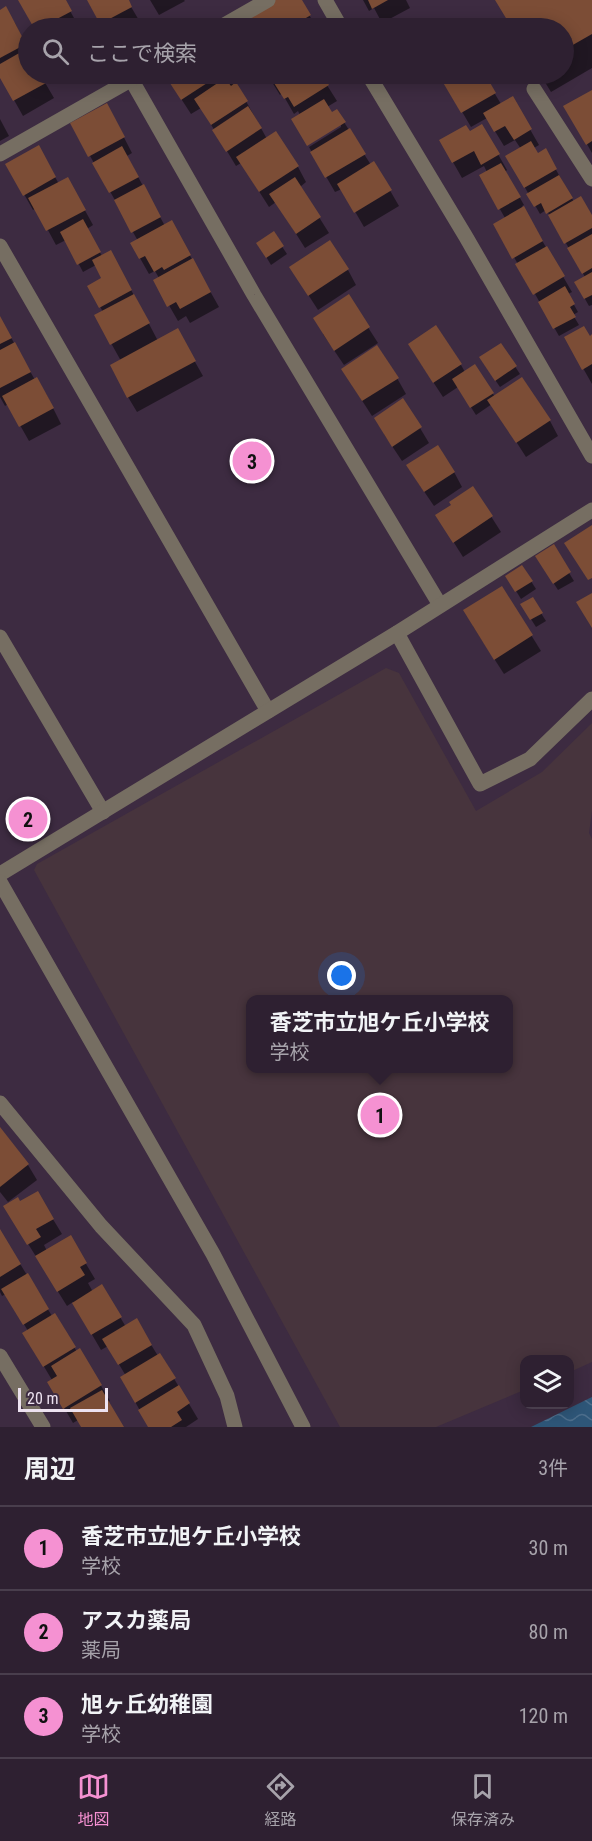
<!DOCTYPE html>
<html lang="ja">
<meta charset="utf-8">
<style>
body{margin:0;font-family:"Roboto Condensed","Noto Sans JP",sans-serif;background:#362839;color:#f1f3f6}
.controls{position:absolute;right:18px;bottom:18px;display:grid;overflow:hidden;border-radius:12px;box-shadow:0 3px 15px #0003}
.controls button{width:54px;height:54px;display:grid;place-items:center;padding:0;border:0;border-bottom:2px solid #493e4d;background:#2e2031;color:#f1f3f6;font:30px sans-serif}
.scale{position:absolute;left:18px;bottom:15px;width:90px;box-sizing:border-box;padding-left:6px;border:3px solid #ede2f0;border-top:0;font-size:16px;line-height:21px;white-space:nowrap;color:#ede2f0;-webkit-text-stroke:4px #3d2b41;paint-order:stroke}
.you{position:absolute;left:342px;top:976px;width:21px;height:21px;margin:-15px;border:4px solid #fff;border-radius:50%;background:#1a73e8;box-shadow:0 0 0 9px #1a73e833}
.badge{display:grid;place-items:center;width:39px;height:39px;border-radius:50%;background:#f591d2;color:#111;font-size:20px;font-weight:700}
.pin{position:absolute;translate:-50% -50%;border:3px solid #fff;box-shadow:0 2px 6px #0006}
.popup{position:absolute;left:246px;top:995px;width:267px;height:78px;box-sizing:border-box;display:grid;place-content:center;border-radius:12px;background:#2e2031;filter:drop-shadow(0 2px 4px #0005);font-size:20px;white-space:nowrap;color:#a7a3ab}
.popup b{font-size:22px;color:#f1f3f6}
.popup::after{content:'';position:absolute;left:50%;top:100%;margin-left:-12px;border:12px solid transparent;border-top-color:#2e2031}
.list{margin:0;padding:0;list-style:none}
h2{display:flex;justify-content:space-between;align-items:center;height:78px;margin:0;padding:0 24px;font-size:26px}
h2 small{font-size:20px;font-weight:400;color:#a7a3ab}
.list li{display:grid;grid-template-columns:39px 1fr auto;gap:18px;align-items:center;box-sizing:border-box;height:84px;padding:0 24px;border-top:2px solid #493e4d}
.list b{display:block;font-size:22px;white-space:nowrap}
.list p{margin:0;font-size:20px;white-space:nowrap;color:#a7a3ab}
.list em{font-size:20px;font-style:normal;color:#a7a3ab}
.icon{flex:none;width:33px;height:33px;fill:none;stroke:currentColor;stroke-width:2;stroke-linecap:round;stroke-linejoin:round}
.map{position:relative;flex:none;width:592px;height:1427px;overflow:hidden}
.search{position:absolute;background:#2e2031;box-shadow:0 3px 15px #0003;left:18px;right:18px;top:18px;height:66px;display:flex;align-items:center;gap:15px;box-sizing:border-box;padding:0 21px;border-radius:33px;color:#a7a3ab;font-size:22px}
.sheet{height:330px;background:#2e2031}
nav{display:flex;justify-content:space-around;align-items:center;box-sizing:border-box;height:84px;border-top:2px solid #493e4d;background:#2e2031;font-size:16px;color:#a7a3ab}
nav a{display:grid;justify-items:center;gap:3px}
nav .on{color:#f591d2}
.map>svg:first-child{display:block}
.education{fill:#47343d;fill-rule:evenodd}
.water{fill:url(#water-waves)}
.shadow{fill:#0007}
.building{fill:#7c4d36}
.lines{fill:none;stroke-linecap:round;stroke-linejoin:round}
.minor{stroke:#766e62;stroke-width:15}
.tertiary{stroke:#766e62;stroke-width:15}
</style>
<div class="map">
<svg width="592" height="1427" viewBox="0 0 592 1427">
<defs>
<pattern id="water-waves" width="16" height="10" patternUnits="userSpaceOnUse" patternTransform="scale(1.5)"><rect width="16" height="10" fill="#2e5678"/><path d="M0 5q4-4 8 0t8 0" fill="none" stroke="#4d6e8c"/></pattern>
</defs>
<rect width="100%" height="100%" fill="#3d2b41"/>
<path class="education" d="M 386,668 L 399,673 L 476,811 L 542,772 L 592,723 L 592,811 L 589,833 L 592,839 L 592,1362 L 570,1372 L 570,1360 L 524,1360 L 524,1390 L 436,1427 L 340,1427 L 34,870 L 37,864 ZM 251,1000 L 509,1000 L 509,1068 L 251,1068 Z"/>
<path class="water" d="M 592,1397 L 592,1427 L 531,1427 Z"/>
<g class="shadow">
<path d="M 20,0 L 64,0 L 79,27 L 36,28 Z"/>
<path d="M 89,0 L 127,0 L 140,22 L 128,28 L 105,28 Z"/>
<path d="M 150,0 L 184,0 L 185,1 L 159,15 Z"/>
<path d="M 277,0 L 300,0 L 317,28 L 260,28 L 252,15 Z"/>
<path d="M 363,0 L 406,0 L 410,8 L 382,23 L 374,8 L 369,11 Z"/>
<path d="M 497,0 L 592,0 L 592,68 L 551,92 L 540,74 L 564,74 L 564,28 L 513,28 Z"/>
<path d="M 0,11 L 15,23 L 28,50 L 28,74 L 40,74 L 54,98 L 23,116 L 0,75 Z"/>
<path d="M 83,74 L 105,74 L 88,82 Z"/>
<path d="M 165,74 L 231,74 L 267,139 L 275,133 L 298,167 L 306,182 L 300,187 L 329,233 L 305,248 L 276,202 L 269,207 L 241,163 L 236,166 L 201,108 L 191,114 Z"/>
<path d="M 267,74 L 320,74 L 337,101 L 327,107 L 331,114 L 337,111 L 371,165 L 374,163 L 399,206 L 364,227 L 342,189 L 335,192 L 309,147 L 341,127 L 341,123 L 300,115 L 298,111 L 294,114 L 282,93 L 280,95 Z"/>
<path d="M 440,74 L 483,74 L 501,104 L 512,98 L 539,145 L 534,148 L 537,154 L 545,150 L 574,202 L 592,218 L 592,305 L 589,306 L 576,283 L 585,277 L 553,220 L 546,210 L 540,214 L 507,156 L 521,149 L 515,140 L 504,146 L 487,118 L 471,127 Z"/>
<path d="M 592,91 L 592,153 L 578,128 Z"/>
<path d="M 0,119 L 9,136 L 0,141 Z"/>
<path d="M 115,120 L 132,153 L 127,156 L 143,186 L 165,226 L 171,222 L 219,307 L 190,323 L 186,316 L 178,321 L 155,281 L 159,278 L 155,271 L 149,274 L 132,244 L 138,241 L 72,124 Z"/>
<path d="M 482,126 L 507,170 L 505,172 L 524,205 L 522,206 L 572,292 L 568,294 L 578,312 L 573,315 L 579,325 L 559,336 L 495,224 L 505,218 L 481,176 L 487,172 L 484,166 L 462,178 L 441,141 L 469,133 Z"/>
<path d="M 47,163 L 59,184 L 76,194 L 93,225 L 87,229 L 102,256 L 119,267 L 158,341 L 186,346 L 203,376 L 137,412 L 128,397 L 121,361 L 96,316 L 103,312 L 89,287 L 103,279 L 96,265 L 83,272 L 66,240 L 56,245 L 36,208 L 33,210 L 7,164 Z"/>
<path d="M 273,233 L 287,254 L 271,265 L 258,243 Z"/>
<path d="M 348,270 L 356,285 L 318,310 L 300,282 Z"/>
<path d="M 348,296 L 378,343 L 344,365 L 323,334 Z"/>
<path d="M 0,318 L 35,380 L 46,394 L 61,424 L 29,441 L 8,404 L 5,406 L 0,397 Z"/>
<path d="M 592,336 L 592,384 L 566,338 L 589,338 Z"/>
<path d="M 501,345 L 520,374 L 500,387 L 485,365 Z"/>
<path d="M 418,359 L 461,365 L 465,372 L 475,366 L 495,397 L 550,421 L 558,436 L 526,457 L 492,404 L 476,415 L 458,387 L 443,397 Z"/>
<path d="M 397,378 L 406,394 L 372,416 L 352,385 Z"/>
<path d="M 420,428 L 429,443 L 402,461 L 384,434 Z"/>
<path d="M 454,472 L 462,487 L 434,506 L 417,481 Z"/>
<path d="M 473,488 L 501,532 L 463,557 L 446,530 Z"/>
<path d="M 553,547 L 574,581 L 558,590 L 537,557 Z"/>
<path d="M 522,567 L 536,589 L 521,599 L 507,576 Z"/>
<path d="M 502,588 L 541,651 L 504,674 L 473,626 Z"/>
<path d="M 532,599 L 546,621 L 536,627 L 522,605 Z"/>
<path d="M 0,1129 L 28,1165 L 37,1180 L 8,1202 L 0,1192 Z"/>
<path d="M 37,1193 L 62,1234 L 44,1245 L 47,1251 L 70,1237 L 95,1279 L 88,1283 L 93,1292 L 102,1287 L 126,1327 L 136,1320 L 158,1356 L 160,1355 L 198,1419 L 186,1427 L 149,1427 L 122,1378 L 126,1376 L 108,1346 L 101,1350 L 73,1302 L 67,1306 L 5,1207 L 20,1204 Z"/>
<path d="M 0,1231 L 52,1316 L 55,1315 L 77,1352 L 80,1350 L 110,1401 L 73,1423 L 49,1382 L 52,1380 L 24,1333 L 28,1331 L 6,1294 L 2,1296 L 0,1292 Z"/>
</g>
<g class="building">
<path d="M 18,0 L 66,0 L 72,11 L 40,28 L 34,28 Z"/>
<path d="M 87,0 L 129,0 L 132,7 L 100,24 Z"/>
<path d="M 275,0 L 302,0 L 311,15 L 289,28 L 259,28 L 250,15 Z"/>
<path d="M 368,0 L 388,0 L 372,9 Z"/>
<path d="M 495,0 L 592,0 L 592,34 L 564,50 L 564,28 L 512,28 Z"/>
<path d="M 6,6 L 26,44 L 0,58 L 0,10 Z"/>
<path d="M 28,48 L 28,74 L 41,74 L 46,83 L 13,101 L 0,78 L 0,64 Z"/>
<path d="M 164,74 L 221,74 L 181,100 Z"/>
<path d="M 266,74 L 281,74 L 270,80 Z"/>
<path d="M 290,74 L 322,74 L 329,85 L 294,107 L 288,97 L 284,99 L 274,83 Z"/>
<path d="M 438,74 L 485,74 L 496,93 L 461,113 Z"/>
<path d="M 225,78 L 231,86 L 236,82 L 248,101 L 211,125 L 194,99 Z"/>
<path d="M 592,90 L 592,141 L 586,145 L 563,106 Z"/>
<path d="M 513,96 L 532,129 L 514,140 L 505,126 L 494,132 L 483,113 Z"/>
<path d="M 324,99 L 332,112 L 337,109 L 346,122 L 307,146 L 291,119 Z"/>
<path d="M 107,103 L 125,137 L 88,157 L 70,123 Z"/>
<path d="M 248,106 L 262,128 L 226,152 L 212,130 Z"/>
<path d="M 482,124 L 500,154 L 481,165 L 474,151 L 452,163 L 439,140 L 466,125 L 470,131 Z"/>
<path d="M 350,128 L 366,154 L 325,178 L 310,152 Z"/>
<path d="M 276,131 L 299,166 L 259,192 L 236,157 Z"/>
<path d="M 531,141 L 538,153 L 546,148 L 557,169 L 524,188 L 505,156 Z"/>
<path d="M 39,145 L 56,177 L 23,196 L 5,164 Z"/>
<path d="M 122,146 L 139,177 L 109,193 L 92,163 Z"/>
<path d="M 374,161 L 392,190 L 354,213 L 337,184 Z"/>
<path d="M 501,163 L 521,197 L 498,210 L 479,175 Z"/>
<path d="M 559,175 L 573,198 L 546,214 L 541,203 L 534,207 L 526,194 Z"/>
<path d="M 68,177 L 86,210 L 46,231 L 28,198 Z"/>
<path d="M 295,177 L 321,217 L 296,234 L 269,194 Z"/>
<path d="M 144,184 L 161,217 L 131,233 L 114,200 Z"/>
<path d="M 581,196 L 592,215 L 592,228 L 564,244 L 548,215 Z"/>
<path d="M 524,206 L 543,241 L 512,259 L 493,224 Z"/>
<path d="M 83,219 L 101,252 L 77,265 L 60,232 Z"/>
<path d="M 172,220 L 191,255 L 164,270 L 162,267 L 154,272 L 145,256 L 139,259 L 130,243 Z"/>
<path d="M 274,231 L 284,246 L 266,258 L 256,243 Z"/>
<path d="M 592,234 L 592,268 L 582,274 L 567,248 Z"/>
<path d="M 330,240 L 349,269 L 308,296 L 289,267 Z"/>
<path d="M 547,246 L 565,276 L 533,295 L 515,264 Z"/>
<path d="M 111,250 L 132,290 L 99,308 L 87,286 L 101,278 L 92,260 Z"/>
<path d="M 193,258 L 211,292 L 180,309 L 176,302 L 167,307 L 153,280 Z"/>
<path d="M 592,272 L 592,295 L 584,299 L 574,282 Z"/>
<path d="M 565,286 L 575,304 L 570,307 L 576,317 L 553,329 L 538,302 Z"/>
<path d="M 134,294 L 150,323 L 110,345 L 94,315 Z"/>
<path d="M 349,294 L 370,327 L 334,351 L 313,318 Z"/>
<path d="M 0,316 L 12,338 L 0,344 Z"/>
<path d="M 436,325 L 462,364 L 433,383 L 408,344 Z"/>
<path d="M 584,326 L 590,336 L 592,334 L 592,364 L 582,370 L 564,337 Z"/>
<path d="M 178,328 L 196,361 L 127,398 L 110,365 Z"/>
<path d="M 15,342 L 31,372 L 0,388 L 0,350 Z"/>
<path d="M 501,343 L 517,366 L 495,381 L 479,357 Z"/>
<path d="M 377,345 L 399,378 L 362,401 L 341,369 Z"/>
<path d="M 475,364 L 494,393 L 470,408 L 452,379 Z"/>
<path d="M 37,377 L 54,408 L 19,427 L 2,396 Z"/>
<path d="M 522,377 L 551,420 L 516,443 L 487,400 Z"/>
<path d="M 403,398 L 422,427 L 392,447 L 374,418 Z"/>
<path d="M 438,445 L 455,472 L 424,492 L 406,465 Z"/>
<path d="M 473,486 L 493,516 L 453,543 L 435,515 L 451,505 L 449,502 Z"/>
<path d="M 592,525 L 592,578 L 588,580 L 564,543 Z"/>
<path d="M 554,544 L 571,572 L 553,584 L 535,556 Z"/>
<path d="M 522,565 L 533,581 L 515,592 L 505,576 Z"/>
<path d="M 502,586 L 533,635 L 494,660 L 463,610 Z"/>
<path d="M 592,593 L 592,628 L 576,602 Z"/>
<path d="M 533,597 L 543,613 L 530,620 L 520,604 Z"/>
<path d="M 0,1127 L 29,1164 L 0,1187 Z"/>
<path d="M 38,1191 L 54,1219 L 36,1229 L 41,1237 L 27,1245 L 3,1206 L 18,1197 L 20,1201 Z"/>
<path d="M 0,1229 L 21,1264 L 0,1277 Z"/>
<path d="M 71,1235 L 87,1263 L 80,1267 L 85,1275 L 57,1292 L 35,1256 Z"/>
<path d="M 28,1273 L 49,1309 L 23,1325 L 1,1289 Z"/>
<path d="M 102,1284 L 122,1317 L 91,1335 L 72,1303 Z"/>
<path d="M 55,1313 L 76,1347 L 43,1367 L 22,1333 Z"/>
<path d="M 137,1318 L 152,1345 L 118,1365 L 102,1339 Z"/>
<path d="M 80,1348 L 102,1385 L 63,1409 L 47,1382 L 57,1376 L 51,1366 Z"/>
<path d="M 160,1353 L 176,1378 L 135,1403 L 120,1377 Z"/>
<path d="M 179,1385 L 190,1403 L 177,1412 L 182,1420 L 171,1427 L 148,1427 L 138,1410 Z"/>
<path d="M 102,1390 L 124,1427 L 81,1427 L 70,1408 Z"/>
</g>
<g class="lines">
<g class="minor">
<path d="M 325,0 L 341,28"/>
<path d="M 219,28 L 268,0"/>
<path d="M 368,74 L 466,237 L 592,456"/>
<path d="M 131,79 L 254,295 L 440,605"/>
<path d="M 534,89 L 592,179"/>
<path d="M 0,154 L 141,74"/>
<path d="M 0,246 L 268,711"/>
<path d="M 397,633 L 480,784 L 530,759 L 592,699"/>
<path d="M 0,637 L 103,812"/>
<path d="M 0,874 L 397,633 L 592,510"/>
<path d="M 0,1103 L 101,1226 L 194,1325 L 227,1396 L 235,1427"/>
<path d="M 0,1356 L 43,1427"/>
</g>
<path class="tertiary" d="M 0,882 L 213,1254 L 303,1427"/>
</g>
</svg>
<div class="controls">
<button><svg class="icon" aria-label="layers" viewBox="0 0 24 24"><path d="M12 4l9 5-9 5-9-5zM3 14l9 5 9-5"/></svg></button>
</div>
<div class="scale">20 m</div>
<div class="you"></div>
<div class="pin badge" style="left:380px;top:1115px">1</div>
<div class="popup"><b>香芝市立旭ケ丘小学校</b>学校</div>
<div class="pin badge" style="left:28px;top:819px">2</div>
<div class="pin badge" style="left:252px;top:461px">3</div>
<div class="search"><svg class="icon" aria-label="search" viewBox="0 0 24 24"><circle cx="10" cy="10" r="6"/><path d="M15 15l6 6"/></svg>ここで検索</div>
</div>
<section class="sheet">
<h2>周辺<small>3件</small></h2>
<ul class="list">
<li><span class="badge">1</span><div><b>香芝市立旭ケ丘小学校</b><p>学校</p></div><em>30 m</em></li>
<li><span class="badge">2</span><div><b>アスカ薬局</b><p>薬局</p></div><em>80 m</em></li>
<li><span class="badge">3</span><div><b>旭ヶ丘幼稚園</b><p>学校</p></div><em>120 m</em></li>
</ul>
</section>
<nav>
<a class="on"><svg class="icon" aria-label="map" viewBox="0 0 24 24"><path d="M3 6l6-2 6 2 6-2v14l-6 2-6-2-6 2zM9 4v14M15 6v14"/></svg>地図</a>
<a><svg class="icon" aria-label="directions" viewBox="0 0 24 24"><path d="M12 3l9 9-9 9-9-9zM9 14v-3h6M13 9l2 2-2 2"/></svg>経路</a>
<a><svg class="icon" aria-label="saved" viewBox="0 0 24 24"><path d="M7 4h10v16l-5-4-5 4z"/></svg>保存済み</a>
</nav>
